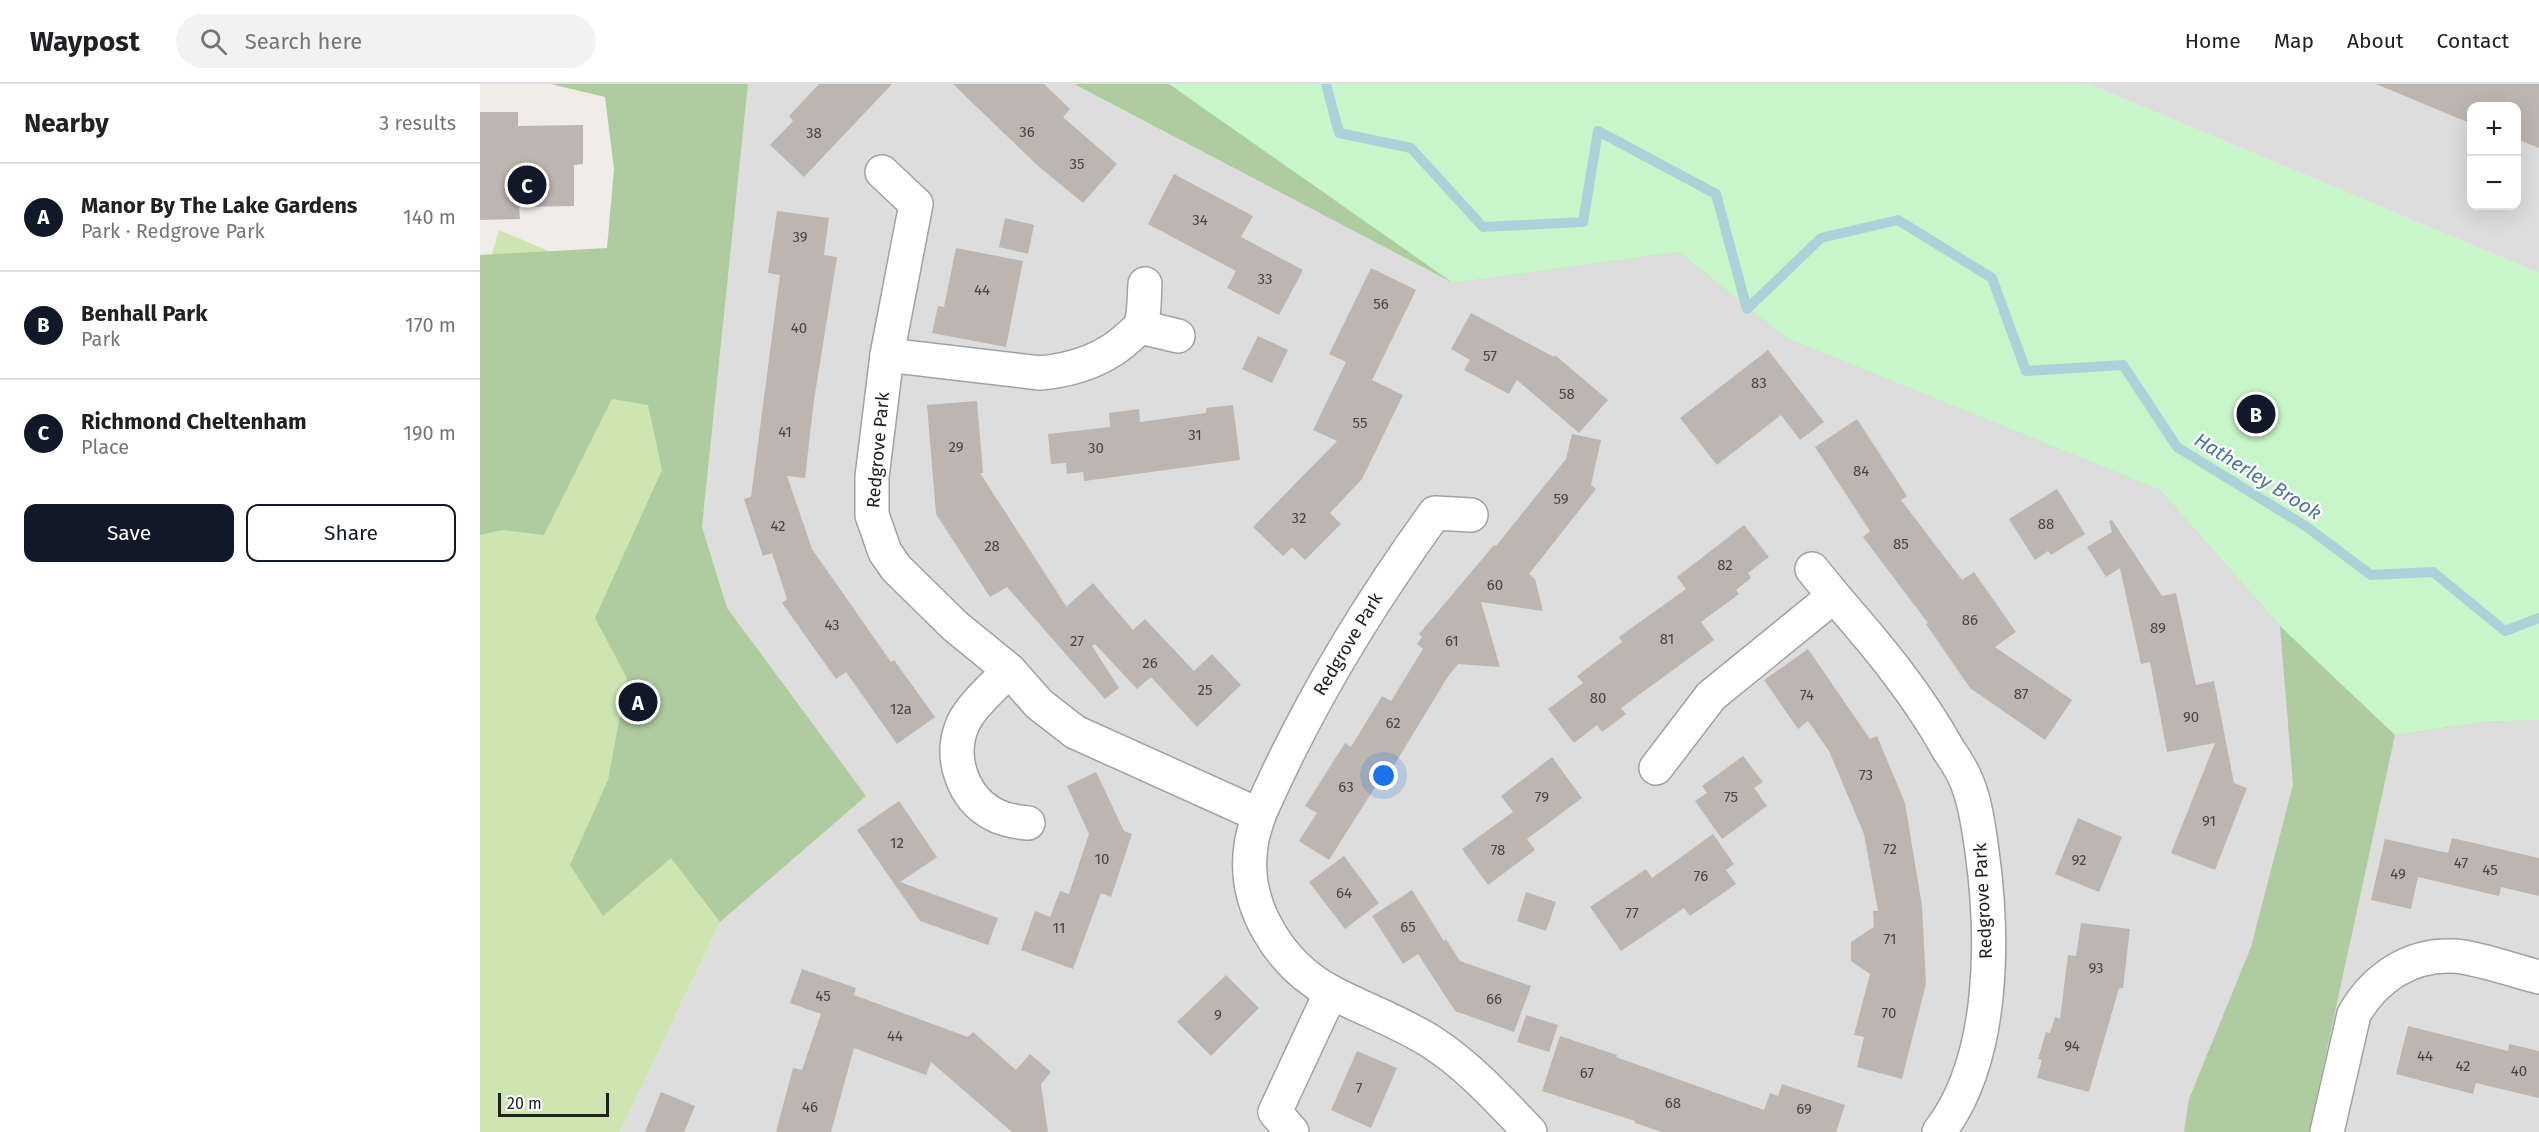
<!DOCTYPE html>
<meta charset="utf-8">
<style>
body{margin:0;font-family:"Fira Sans",sans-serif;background:#f2f2f2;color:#202124}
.controls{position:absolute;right:18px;top:18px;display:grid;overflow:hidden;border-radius:12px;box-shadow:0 6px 24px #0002}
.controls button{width:54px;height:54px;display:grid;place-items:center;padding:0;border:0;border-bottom:2px solid #e0e0e0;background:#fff;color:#202124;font:30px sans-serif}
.scale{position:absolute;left:18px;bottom:15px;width:111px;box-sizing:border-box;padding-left:6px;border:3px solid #202020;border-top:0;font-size:16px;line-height:21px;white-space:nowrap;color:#202020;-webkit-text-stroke:4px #fff;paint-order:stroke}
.you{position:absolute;left:904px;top:692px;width:21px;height:21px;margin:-15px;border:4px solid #fff;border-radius:50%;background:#1a73e8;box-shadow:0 0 0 9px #1a73e833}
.badge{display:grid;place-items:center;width:39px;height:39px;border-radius:50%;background:#111827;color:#fff;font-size:20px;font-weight:700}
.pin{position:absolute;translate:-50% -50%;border:3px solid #fff;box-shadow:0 2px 6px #0006}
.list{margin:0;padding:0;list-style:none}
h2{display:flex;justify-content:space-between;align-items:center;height:78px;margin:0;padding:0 24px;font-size:26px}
h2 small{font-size:20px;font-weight:400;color:#757577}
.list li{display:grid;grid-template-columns:39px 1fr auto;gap:18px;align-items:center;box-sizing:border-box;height:108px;padding:0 24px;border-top:2px solid #e0e0e0}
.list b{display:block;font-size:22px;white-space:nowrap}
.list p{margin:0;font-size:20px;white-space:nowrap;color:#757577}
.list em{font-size:20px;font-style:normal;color:#757577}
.actions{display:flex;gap:12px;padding:18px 24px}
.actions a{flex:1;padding:14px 0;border:2px solid #111827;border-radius:12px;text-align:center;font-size:21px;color:#111827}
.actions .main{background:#111827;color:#fff}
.icon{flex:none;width:33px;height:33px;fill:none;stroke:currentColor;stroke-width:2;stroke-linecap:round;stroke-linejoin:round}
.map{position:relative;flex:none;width:2059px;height:1048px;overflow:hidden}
header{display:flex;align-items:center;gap:36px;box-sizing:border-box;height:84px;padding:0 30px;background:#fff;border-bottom:2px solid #e0e0e0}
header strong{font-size:28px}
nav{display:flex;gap:33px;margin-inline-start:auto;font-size:21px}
.search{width:420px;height:54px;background:#f2f2f2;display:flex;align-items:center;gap:15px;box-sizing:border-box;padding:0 21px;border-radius:33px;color:#757577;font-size:22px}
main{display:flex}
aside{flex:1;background:#fff}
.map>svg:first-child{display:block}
.residential{fill:#dedddd;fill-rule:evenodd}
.grass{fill:#cee5b2}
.forest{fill:#afcba0}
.park{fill:#c9f5ca}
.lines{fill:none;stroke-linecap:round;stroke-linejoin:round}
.stream{stroke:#acd2d9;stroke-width:10}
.building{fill:#bdb5b0}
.minor-casing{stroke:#a1a1a1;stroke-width:36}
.minor{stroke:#fff;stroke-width:33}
.labels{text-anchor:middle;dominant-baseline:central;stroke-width:4.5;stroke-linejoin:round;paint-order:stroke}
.number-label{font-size:15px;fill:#474544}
.street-label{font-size:18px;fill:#202020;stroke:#fff}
.water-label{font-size:20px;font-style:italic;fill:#4d7898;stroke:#fff}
</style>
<header>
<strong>Waypost</strong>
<div class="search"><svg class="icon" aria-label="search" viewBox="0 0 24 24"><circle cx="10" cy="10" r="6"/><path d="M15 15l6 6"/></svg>Search here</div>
<nav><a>Home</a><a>Map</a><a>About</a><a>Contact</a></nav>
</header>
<main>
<aside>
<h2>Nearby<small>3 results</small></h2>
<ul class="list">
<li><span class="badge">A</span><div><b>Manor By The Lake Gardens</b><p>Park · Redgrove Park</p></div><em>140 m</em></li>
<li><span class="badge">B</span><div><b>Benhall Park</b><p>Park</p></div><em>170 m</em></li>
<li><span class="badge">C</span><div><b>Richmond Cheltenham</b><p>Place</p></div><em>190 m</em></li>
</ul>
<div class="actions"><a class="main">Save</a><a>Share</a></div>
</aside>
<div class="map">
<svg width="2059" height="1048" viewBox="0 0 2059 1048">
<rect width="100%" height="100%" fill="#f0ece7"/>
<g class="residential">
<path d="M 268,0 L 594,0 L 973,199 L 1199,168 L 1306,254 L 1680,406 L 1800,542 L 2004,638 L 2059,636 L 2059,1048 L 140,1048 L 240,838 L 386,712 L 247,524 L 222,443 Z"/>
<path d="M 1609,0 L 2059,0 L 2059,189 ZM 1992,22 L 2036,22 L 2036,122 L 1992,122 Z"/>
</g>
<path class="grass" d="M 19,146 L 95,178 L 206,340 L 222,443 L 247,524 L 386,712 L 240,838 L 140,1048 L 0,1048 L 0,212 Z"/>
<g class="forest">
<path d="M 71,0 L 268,0 L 222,443 L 247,524 L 386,712 L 240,838 L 191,774 L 123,832 L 90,781 L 128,696 L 147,594 L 115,534 L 182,386 L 168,321 L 132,315 L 64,451 L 22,446 L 0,451 L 0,171 L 127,164 L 134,85 L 125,13 Z"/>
<path d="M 594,0 L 1273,0 L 2059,636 L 2004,638 L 1915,651 L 1829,1048 L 1704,1048 L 1709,1015 L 1771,863 L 1813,701 L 1800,542 L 1680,406 L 1306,254 L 1199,168 L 973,199 Z"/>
</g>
<path class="park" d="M 689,0 L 1609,0 L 2059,189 L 2059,636 L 2004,638 L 1915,651 L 1800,542 L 1680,406 L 1306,254 L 1199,168 L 973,199 Z"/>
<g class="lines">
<path class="stream" d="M 846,0 L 859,49 L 931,64 L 1003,143 L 1103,138 L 1118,47 L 1236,110 L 1267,225 L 1341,154 L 1418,136 L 1512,194 L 1546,287 L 1643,281 L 1697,363 L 1827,443 L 1891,491 L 1953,488 L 2025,547 L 2059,534"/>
</g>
<g class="building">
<path d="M 339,0 L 412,0 L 324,93 L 290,61 L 313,37 L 309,32 Z"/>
<path d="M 473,0 L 564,0 L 590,25 L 583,33 L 637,80 L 603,119 L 557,81 Z"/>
<path d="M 1896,0 L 2059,0 L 2059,64 L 2037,55 L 2037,22 L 1992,22 L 1992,40 Z"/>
<path d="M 0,28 L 38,28 L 38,42 L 103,41 L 103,80 L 94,81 L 94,122 L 39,123 L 40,135 L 0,136 Z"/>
<path d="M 694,90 L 773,132 L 761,153 L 823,186 L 799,231 L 747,204 L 756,187 L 668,140 Z"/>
<path d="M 297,127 L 349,134 L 344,171 L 357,173 L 334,316 L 325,394 L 307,392 L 332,465 L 411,578 L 414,576 L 455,633 L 417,660 L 366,588 L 356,595 L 302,519 L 307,515 L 292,469 L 283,472 L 264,415 L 271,413 L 300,191 L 288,189 Z"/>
<path d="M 525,134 L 554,141 L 548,170 L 519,163 Z"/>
<path d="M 476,164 L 543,177 L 526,263 L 452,249 L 458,222 L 464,223 Z"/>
<path d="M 891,184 L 936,206 L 892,296 L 923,311 L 882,395 L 850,429 L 861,440 L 825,476 L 812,463 L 803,472 L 773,443 L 857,357 L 833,346 L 866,278 L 849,270 Z"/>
<path d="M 991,229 L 1074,273 L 1075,271 L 1128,316 L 1099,349 L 1037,296 L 1029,310 L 984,286 L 990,276 L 971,265 Z"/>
<path d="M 778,252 L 808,266 L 792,299 L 762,285 Z"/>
<path d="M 1288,266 L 1344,338 L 1320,356 L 1301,331 L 1237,381 L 1200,334 Z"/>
<path d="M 497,317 L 503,389 L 500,389 L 588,525 L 587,522 L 613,499 L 653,546 L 665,535 L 714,587 L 732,570 L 761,601 L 717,643 L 671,593 L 657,605 L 615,560 L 612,562 L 639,604 L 625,615 L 527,503 L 510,513 L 456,430 L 447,321 Z"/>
<path d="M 753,321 L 760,376 L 604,397 L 603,388 L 587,390 L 586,379 L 571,380 L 568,350 L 630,343 L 629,329 L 659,325 L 660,338 L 726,329 L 726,324 Z"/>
<path d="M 1377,335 L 1427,412 L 1421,416 L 1482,496 L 1494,488 L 1536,548 L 1515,563 L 1592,616 L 1565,656 L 1490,604 L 1446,540 L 1448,539 L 1383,453 L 1390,447 L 1335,363 Z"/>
<path d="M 1092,350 L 1121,356 L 1111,401 L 1116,405 L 1049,490 L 1055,495 L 1063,527 L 1001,518 L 1020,583 L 978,580 L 967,594 L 913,683 L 909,681 L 849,776 L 819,757 L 837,729 L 825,722 L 865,659 L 871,663 L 902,612 L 911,617 L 943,565 L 937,560 L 942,553 L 939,550 L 1014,461 L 1016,462 L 1086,375 Z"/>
<path d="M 1577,405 L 1605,450 L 1571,471 L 1568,467 L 1555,476 L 1529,435 Z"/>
<path d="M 1632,436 L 1682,512 L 1696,509 L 1716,601 L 1734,597 L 1754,699 L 1767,704 L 1735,786 L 1691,769 L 1735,659 L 1687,668 L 1670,578 L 1661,580 L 1640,484 L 1626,493 L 1607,463 L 1632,448 L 1629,437 Z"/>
<path d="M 1264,441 L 1289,473 L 1268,489 L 1271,494 L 1256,506 L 1259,510 L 1221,538 L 1234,556 L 1141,624 L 1146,630 L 1122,648 L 1117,641 L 1094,659 L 1068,625 L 1103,599 L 1097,592 L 1142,558 L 1139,553 L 1206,505 L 1197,493 Z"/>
<path d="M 1328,565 L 1390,655 L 1397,652 L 1425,719 L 1442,822 L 1446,900 L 1422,995 L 1377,983 L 1384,953 L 1374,951 L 1390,890 L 1371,877 L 1371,858 L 1394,843 L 1393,827 L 1398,827 L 1384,750 L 1349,667 L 1328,637 L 1318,645 L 1284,596 Z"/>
<path d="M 1263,672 L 1283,698 L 1274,704 L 1287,722 L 1242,755 L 1215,717 L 1227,709 L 1222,702 Z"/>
<path d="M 1072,673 L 1102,714 L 1047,755 L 1055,766 L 1008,801 L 982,765 L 1033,728 L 1021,712 Z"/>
<path d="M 616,688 L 644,747 L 652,750 L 631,813 L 621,809 L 593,885 L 541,866 L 555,827 L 570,833 L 580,807 L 589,810 L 609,750 L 587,702 Z"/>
<path d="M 419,717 L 457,773 L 420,798 L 518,834 L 508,861 L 440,837 L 377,746 Z"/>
<path d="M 1598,734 L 1642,753 L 1619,808 L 1575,790 Z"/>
<path d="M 1233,750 L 1254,780 L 1246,786 L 1256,800 L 1210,832 L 1204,824 L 1141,867 L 1110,823 L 1166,785 L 1172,794 Z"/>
<path d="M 1972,754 L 2059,774 L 2059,812 L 2021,803 L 2019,812 L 1938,793 L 1931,825 L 1891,816 L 1905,755 L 1968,769 Z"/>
<path d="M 864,772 L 899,819 L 865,845 L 829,798 Z"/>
<path d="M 932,806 L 964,857 L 966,855 L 980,877 L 1051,902 L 1034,948 L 975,927 L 938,870 L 923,880 L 892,832 Z"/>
<path d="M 1046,808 L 1076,818 L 1066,847 L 1037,837 Z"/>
<path d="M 1601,839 L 1650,845 L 1643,904 L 1639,904 L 1609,1008 L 1557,994 L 1562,976 L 1558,975 L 1566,948 L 1570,949 L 1575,933 L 1580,935 L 1588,871 L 1596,872 Z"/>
<path d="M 322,885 L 376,904 L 374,911 L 488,953 L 493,948 L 536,986 L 550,970 L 571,988 L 561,1000 L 568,1048 L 532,1048 L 451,978 L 446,991 L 374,964 L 351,1048 L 296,1048 L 313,984 L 322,986 L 341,930 L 310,919 Z"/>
<path d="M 746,891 L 779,924 L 731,972 L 697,938 Z"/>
<path d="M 1046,931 L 1078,941 L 1069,968 L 1037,958 Z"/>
<path d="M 1928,942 L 2028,967 L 2029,960 L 2059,967 L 2059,1014 L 1996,999 L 1993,1010 L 1916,990 Z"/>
<path d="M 1080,952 L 1137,971 L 1136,973 L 1284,1026 L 1290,1009 L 1298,1012 L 1302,1000 L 1365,1021 L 1356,1048 L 1182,1048 L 1155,1039 L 1155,1037 L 1062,1007 Z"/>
<path d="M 877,967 L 917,984 L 891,1044 L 851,1026 Z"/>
<path d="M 181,1008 L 215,1022 L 204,1048 L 165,1048 Z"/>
</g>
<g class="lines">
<defs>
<g id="minor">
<path d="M 402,88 L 436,120 L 407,271 L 392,393 L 392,431 L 405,468 L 416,484 L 475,542 L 529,586 L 559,620 L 595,648 L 779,731 C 776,741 772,751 771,762 C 762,821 800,881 851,908 C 885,926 921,938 953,959 C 990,983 1020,1017 1050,1048"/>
<path d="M 660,243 L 698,252"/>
<path d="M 407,271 L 560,289 C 594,286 625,276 650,252 C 653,249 658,246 660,242 C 665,231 664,212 665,200"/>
<path d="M 1332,485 L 1354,512"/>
<path d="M 529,586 C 514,603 490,622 482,642 C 469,674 483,714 513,730 C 524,736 536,738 548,739"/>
<path d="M 1176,684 L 1231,612 L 1354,512 C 1396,560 1437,609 1468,665 C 1475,676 1484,688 1488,701 C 1496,721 1499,746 1502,767 C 1514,854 1515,976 1459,1048"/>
<path d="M 779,731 C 826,623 886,524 955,429 L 991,431"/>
<path d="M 812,1048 L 795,1028 L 851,908"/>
<path d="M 1847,1048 L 1874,930 C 1895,894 1930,870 1973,872 C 1996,873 2035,887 2059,893"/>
</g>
</defs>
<use href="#minor" class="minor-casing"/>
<use href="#minor" class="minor"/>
</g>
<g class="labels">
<g class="number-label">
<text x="547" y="48">36</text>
<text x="334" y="49">38</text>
<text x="597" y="80">35</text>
<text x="720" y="136">34</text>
<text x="320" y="153">39</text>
<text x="785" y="195">33</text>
<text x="502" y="206">44</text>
<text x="901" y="220">56</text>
<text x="319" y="244">40</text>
<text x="1010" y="272">57</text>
<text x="1279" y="299">83</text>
<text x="1087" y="310">58</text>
<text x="880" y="339">55</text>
<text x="305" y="348">41</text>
<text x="715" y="351">31</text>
<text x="476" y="363">29</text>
<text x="616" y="364">30</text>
<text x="1381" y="387">84</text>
<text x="1081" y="415">59</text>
<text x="819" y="434">32</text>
<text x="1566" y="440">88</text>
<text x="298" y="442">42</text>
<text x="1421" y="460">85</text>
<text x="512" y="462">28</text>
<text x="1245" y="481">82</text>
<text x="1015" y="501">60</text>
<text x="1490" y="536">86</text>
<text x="352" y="541">43</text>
<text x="1678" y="544">89</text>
<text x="1187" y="555">81</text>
<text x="597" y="557">27</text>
<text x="972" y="557">61</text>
<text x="670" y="579">26</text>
<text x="725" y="606">25</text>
<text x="1541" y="610">87</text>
<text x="1327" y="611">74</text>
<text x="1118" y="614">80</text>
<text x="421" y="625">12a</text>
<text x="1711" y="633">90</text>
<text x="913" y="639">62</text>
<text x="1386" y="691">73</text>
<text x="866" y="703">63</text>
<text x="1062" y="713">79</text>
<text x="1251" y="713">75</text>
<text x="1729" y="737">91</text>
<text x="417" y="759">12</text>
<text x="1410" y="765">72</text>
<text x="1018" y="766">78</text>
<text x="622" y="775">10</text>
<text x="1599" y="776">92</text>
<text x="1981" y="779">47</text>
<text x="2010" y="786">45</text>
<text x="1918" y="790">49</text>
<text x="1221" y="792">76</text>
<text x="864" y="809">64</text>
<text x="1152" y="829">77</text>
<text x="928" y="843">65</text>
<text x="579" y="844">11</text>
<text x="1410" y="855">71</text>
<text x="1616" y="884">93</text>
<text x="343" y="912">45</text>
<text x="1014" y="915">66</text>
<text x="1409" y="929">70</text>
<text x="738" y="931">9</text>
<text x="415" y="952">44</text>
<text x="1592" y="962">94</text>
<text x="1945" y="972">44</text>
<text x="1983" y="982">42</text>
<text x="2039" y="987">40</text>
<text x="1107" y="989">67</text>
<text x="879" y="1004">7</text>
<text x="1193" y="1019">68</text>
<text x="330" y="1023">46</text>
<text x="1324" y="1025">69</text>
</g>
<g class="street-label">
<text transform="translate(398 366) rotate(-85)">Redgrove Park</text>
<text transform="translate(868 560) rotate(-59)">Redgrove Park</text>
<text transform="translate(1503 817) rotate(-93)">Redgrove Park</text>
</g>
<g class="water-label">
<text transform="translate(1778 392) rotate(32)">Hatherley Brook</text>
</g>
</g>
</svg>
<div class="controls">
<button>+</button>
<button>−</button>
</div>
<div class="scale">20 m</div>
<div class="you"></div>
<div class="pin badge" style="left:158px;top:618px">A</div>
<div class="pin badge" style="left:1776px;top:330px">B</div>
<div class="pin badge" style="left:47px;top:101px">C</div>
</div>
</main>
